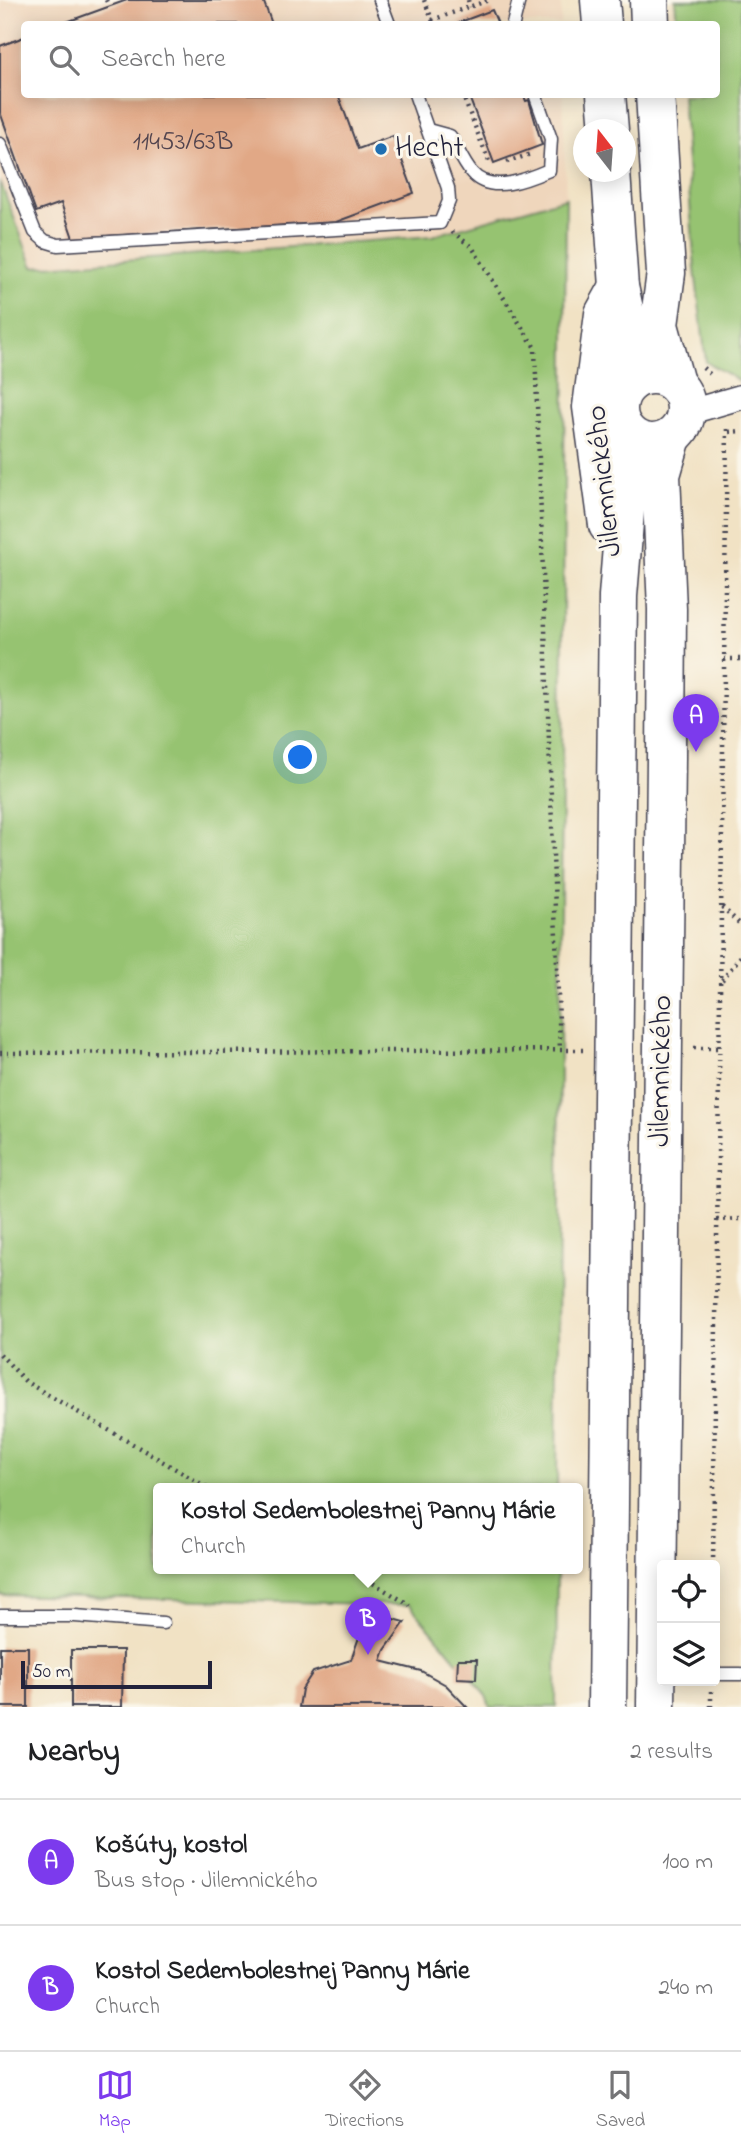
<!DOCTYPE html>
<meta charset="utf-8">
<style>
body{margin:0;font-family:"Indie Flower",sans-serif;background:#f2f2f2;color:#202124}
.controls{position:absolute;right:21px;bottom:21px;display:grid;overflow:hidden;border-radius:7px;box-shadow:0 4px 18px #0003}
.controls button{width:63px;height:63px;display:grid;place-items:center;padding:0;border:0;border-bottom:2px solid #e0e0e0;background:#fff;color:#202124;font:35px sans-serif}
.compass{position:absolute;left:573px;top:119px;width:63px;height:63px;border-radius:50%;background:#fff;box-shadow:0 4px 18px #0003;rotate:343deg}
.scale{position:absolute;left:21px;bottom:18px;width:191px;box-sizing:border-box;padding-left:7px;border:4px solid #22223b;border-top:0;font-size:19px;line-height:24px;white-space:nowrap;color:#22223b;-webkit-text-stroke:5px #fbf7ec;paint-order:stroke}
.you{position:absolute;left:301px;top:758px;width:24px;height:24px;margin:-18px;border:5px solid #fff;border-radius:50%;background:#1a73e8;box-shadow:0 0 0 10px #1a73e833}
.badge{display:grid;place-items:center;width:46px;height:46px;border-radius:50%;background:#7c3aed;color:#fff;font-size:23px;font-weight:700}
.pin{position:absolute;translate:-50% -58px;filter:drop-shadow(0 2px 4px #0008)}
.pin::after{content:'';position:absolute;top:37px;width:24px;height:21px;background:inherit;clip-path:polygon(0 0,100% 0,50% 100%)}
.popup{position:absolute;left:153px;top:1483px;width:430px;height:91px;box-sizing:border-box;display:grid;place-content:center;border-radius:7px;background:#fff;filter:drop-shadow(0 2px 5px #0005);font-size:23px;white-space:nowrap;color:#757577}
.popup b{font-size:26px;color:#202124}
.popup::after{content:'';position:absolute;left:50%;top:100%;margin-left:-14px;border:14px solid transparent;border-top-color:#fff}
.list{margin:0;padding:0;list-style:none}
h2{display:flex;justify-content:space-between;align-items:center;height:91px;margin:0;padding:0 28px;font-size:30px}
h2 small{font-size:23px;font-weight:400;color:#757577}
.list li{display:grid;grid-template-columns:46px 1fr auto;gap:21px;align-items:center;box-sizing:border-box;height:126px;padding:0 28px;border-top:2px solid #e0e0e0}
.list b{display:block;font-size:26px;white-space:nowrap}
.list p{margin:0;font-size:23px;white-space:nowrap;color:#757577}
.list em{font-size:23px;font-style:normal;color:#757577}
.icon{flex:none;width:38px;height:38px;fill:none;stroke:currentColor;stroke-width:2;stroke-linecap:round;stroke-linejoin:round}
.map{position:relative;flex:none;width:741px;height:1707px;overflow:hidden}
.search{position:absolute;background:#fff;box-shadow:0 4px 18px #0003;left:21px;right:21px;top:21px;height:77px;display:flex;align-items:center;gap:18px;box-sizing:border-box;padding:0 24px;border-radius:7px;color:#757577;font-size:26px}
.sheet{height:343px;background:#fff}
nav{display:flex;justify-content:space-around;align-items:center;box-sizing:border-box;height:98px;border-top:2px solid #e0e0e0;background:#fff;font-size:19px;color:#757577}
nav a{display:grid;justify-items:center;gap:4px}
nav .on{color:#7c3aed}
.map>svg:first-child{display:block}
.built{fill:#efd6bc}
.green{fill:#96c371;stroke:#5c7256;stroke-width:2}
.building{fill:#e1a886}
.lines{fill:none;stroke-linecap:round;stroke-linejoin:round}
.service-casing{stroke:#413f50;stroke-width:15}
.minor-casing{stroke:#413f50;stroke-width:27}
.primary-casing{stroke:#413f50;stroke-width:41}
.path{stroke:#413f50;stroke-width:4.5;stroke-dasharray:2 5;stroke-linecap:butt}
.service{stroke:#fff;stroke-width:12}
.minor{stroke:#fff;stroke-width:24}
.primary{stroke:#fff;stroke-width:38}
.poi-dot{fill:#1f6fb2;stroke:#fbf7ec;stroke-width:2.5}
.labels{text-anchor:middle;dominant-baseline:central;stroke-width:6;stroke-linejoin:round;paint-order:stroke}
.number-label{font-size:26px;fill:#52444e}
.poi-label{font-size:30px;fill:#22223b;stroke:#fbf7ec;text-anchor:start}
.street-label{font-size:30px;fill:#22223b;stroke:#fbf7ec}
</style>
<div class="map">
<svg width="741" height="1707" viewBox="0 0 741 1707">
<rect width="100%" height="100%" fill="#fbf7ec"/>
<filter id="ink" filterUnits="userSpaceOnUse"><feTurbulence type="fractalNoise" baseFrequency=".0143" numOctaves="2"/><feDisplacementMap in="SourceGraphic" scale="14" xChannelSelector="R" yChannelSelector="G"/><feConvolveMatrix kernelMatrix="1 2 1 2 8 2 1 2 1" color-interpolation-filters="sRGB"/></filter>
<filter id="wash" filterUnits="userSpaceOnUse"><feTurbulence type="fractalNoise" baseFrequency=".00686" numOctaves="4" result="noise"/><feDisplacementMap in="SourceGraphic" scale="28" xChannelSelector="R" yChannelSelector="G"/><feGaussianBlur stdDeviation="1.57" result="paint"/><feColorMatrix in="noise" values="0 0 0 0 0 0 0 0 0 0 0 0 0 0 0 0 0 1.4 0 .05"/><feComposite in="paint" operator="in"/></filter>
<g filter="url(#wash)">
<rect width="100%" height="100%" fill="#f1e2c4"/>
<path class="built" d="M 0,0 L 561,0 L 561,24 L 24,24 L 24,94 L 563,95 L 566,198 L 432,236 L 32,267 L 0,181 Z"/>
<g class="green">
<path d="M 675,0 L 741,0 L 741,382 L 706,362 L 695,270 L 682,95 L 716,94 L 716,24 L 677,24 Z"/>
<path d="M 0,181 L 33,267 L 432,236 L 566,198 L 557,1489 L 158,1489 L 158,1569 L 557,1569 L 556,1707 L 490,1707 L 486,1696 L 410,1605 L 0,1595 Z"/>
</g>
<g id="blocks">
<g class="building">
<path d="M 127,0 L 263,0 L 272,24 L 61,24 Z"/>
<path d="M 492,10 L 498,24 L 455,24 Z"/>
<path d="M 24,37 L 24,94 L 338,94 L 358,149 L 393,136 L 414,193 L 336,222 L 73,238 L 61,203 L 36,212 L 0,112 L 0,46 Z"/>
<path d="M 468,94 L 523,94 L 526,101 L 529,100 L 542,145 L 494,163 Z"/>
<path d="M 368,1612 L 405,1622 L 385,1650 L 381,1661 L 421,1671 L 446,1685 L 467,1707 L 299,1707 L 302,1689 L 313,1672 L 351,1660 Z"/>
<rect x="0" y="1647" width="28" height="60"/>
<path d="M 71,1650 L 123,1650 L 122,1707 L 71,1707 Z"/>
<path d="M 458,1659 L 477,1659 L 476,1679 L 457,1678 Z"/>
</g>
</g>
</g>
<g filter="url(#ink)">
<use href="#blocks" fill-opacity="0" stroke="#413f50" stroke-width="2"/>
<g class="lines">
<defs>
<g id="service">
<path d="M 380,0 L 389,24"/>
<path d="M 513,24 L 519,0"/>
<path d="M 428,130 L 450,136 C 457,147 463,163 472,173 C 491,195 528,179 549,170 L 551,139 L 535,94"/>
<path d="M 0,144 L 35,232 L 45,241 L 58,245 L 440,223 L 449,201 L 448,188 L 415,94"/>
<path d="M 0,1616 L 75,1616 L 163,1623"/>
<path d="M 715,1674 L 741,1674"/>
</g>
<path id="minor" d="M 686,413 L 741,397"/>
<g id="primary">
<path d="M 600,0 L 602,24"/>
<path d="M 649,0 L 650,24"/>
<path d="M 606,94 L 609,130"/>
<path d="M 655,94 L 666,273 L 659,325 L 675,383"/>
<path d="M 611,172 L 619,287 L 630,336 L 630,383"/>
<circle cx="652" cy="409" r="34"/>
<path d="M 608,525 L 592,407 L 604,314 L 619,287"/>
<path d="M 607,1707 L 618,596 L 631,437"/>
<path d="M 656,1707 L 666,758 L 667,609 L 661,475 L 672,437"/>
</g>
</defs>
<use href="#service" class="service-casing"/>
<use href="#minor" class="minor-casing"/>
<use href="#primary" class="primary-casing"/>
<g class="path">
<path d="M 106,0 L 107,2"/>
<path d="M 424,0 L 434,24"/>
<path d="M 468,0 L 470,7"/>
<path d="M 432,20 L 489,0"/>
<path d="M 462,94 L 490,164"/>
<path d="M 507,162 L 531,154"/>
<path d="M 452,232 L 472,247 L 535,348 L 560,1050"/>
<path d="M 703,368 L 711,375"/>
<path d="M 729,432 L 741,431"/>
<path d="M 724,659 L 741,659"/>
<path d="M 722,907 L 741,925"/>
<path d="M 722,980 L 741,956"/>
<path d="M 694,1048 L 722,1048"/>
<path d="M 0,1053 L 584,1050"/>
<path d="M 717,1220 L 741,1219"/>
<path d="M 0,1354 L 26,1382 L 210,1489"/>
<path d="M 713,1565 L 727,425"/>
<path d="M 349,1569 L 410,1605"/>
<path d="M 711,1707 L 711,1690"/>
</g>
<use href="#service" class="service"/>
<use href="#minor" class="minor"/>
<use href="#primary" class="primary"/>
</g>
</g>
<circle class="poi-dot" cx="381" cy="149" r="7"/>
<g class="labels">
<g class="number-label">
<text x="183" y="143">11453/63B</text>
</g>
<g class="poi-label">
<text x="395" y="149">Hecht</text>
</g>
<g class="street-label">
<text transform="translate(605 481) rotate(-96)">Jilemnického</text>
<text transform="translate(662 1071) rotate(-89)">Jilemnického</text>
</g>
</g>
</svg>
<div class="controls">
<button><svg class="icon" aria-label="locate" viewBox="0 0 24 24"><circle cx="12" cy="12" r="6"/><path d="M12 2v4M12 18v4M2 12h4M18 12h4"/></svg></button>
<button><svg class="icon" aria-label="layers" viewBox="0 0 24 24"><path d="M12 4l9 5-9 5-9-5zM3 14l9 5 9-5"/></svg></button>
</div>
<svg class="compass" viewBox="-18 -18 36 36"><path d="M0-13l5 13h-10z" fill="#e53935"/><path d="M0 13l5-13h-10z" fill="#757577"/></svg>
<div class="scale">50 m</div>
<div class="you"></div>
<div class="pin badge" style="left:696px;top:752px">A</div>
<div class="pin badge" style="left:368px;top:1655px">B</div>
<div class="popup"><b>Kostol Sedembolestnej Panny Márie</b>Church</div>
<div class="search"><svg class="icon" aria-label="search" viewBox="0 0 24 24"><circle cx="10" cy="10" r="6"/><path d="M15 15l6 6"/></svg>Search here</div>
</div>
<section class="sheet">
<h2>Nearby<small>2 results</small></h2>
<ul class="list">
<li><span class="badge">A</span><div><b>Košúty, kostol</b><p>Bus stop · Jilemnického</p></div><em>100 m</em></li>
<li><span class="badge">B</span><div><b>Kostol Sedembolestnej Panny Márie</b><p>Church</p></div><em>240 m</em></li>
</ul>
</section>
<nav>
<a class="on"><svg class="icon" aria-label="map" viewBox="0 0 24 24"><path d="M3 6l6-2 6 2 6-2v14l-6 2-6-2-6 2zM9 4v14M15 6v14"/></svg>Map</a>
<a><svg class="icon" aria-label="directions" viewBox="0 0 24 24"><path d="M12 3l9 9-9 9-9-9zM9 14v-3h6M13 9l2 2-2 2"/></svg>Directions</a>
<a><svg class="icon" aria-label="saved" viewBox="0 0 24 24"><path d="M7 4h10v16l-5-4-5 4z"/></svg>Saved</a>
</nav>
